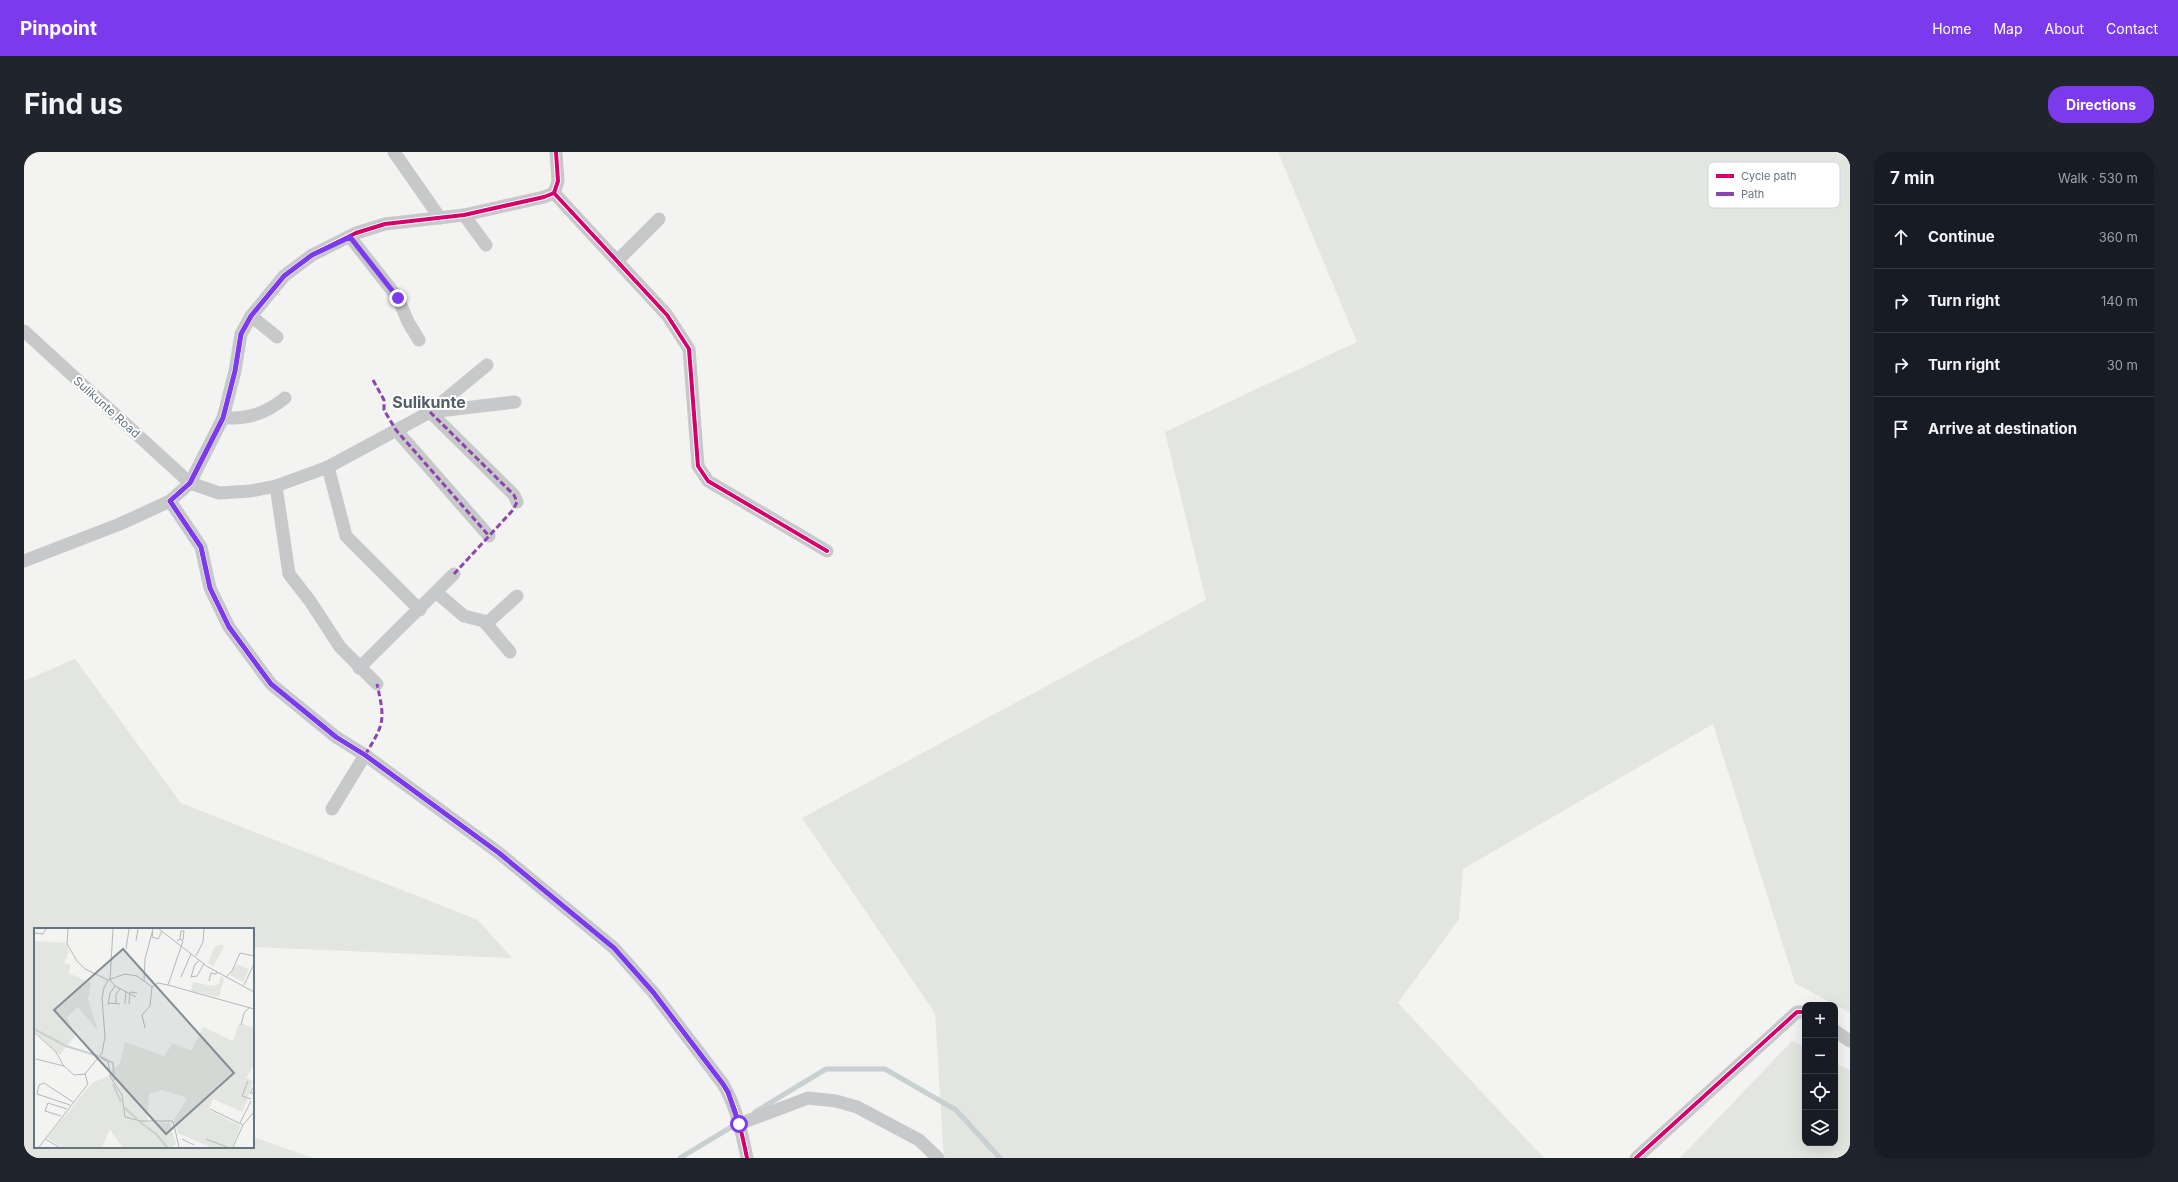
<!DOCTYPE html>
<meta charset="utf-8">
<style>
body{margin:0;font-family:Inter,sans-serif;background:#20242c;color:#f1f3f6}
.controls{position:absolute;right:12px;bottom:12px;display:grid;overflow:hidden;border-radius:8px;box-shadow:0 4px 16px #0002}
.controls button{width:36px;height:36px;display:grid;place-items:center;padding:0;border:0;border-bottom:1px solid #363941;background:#171b24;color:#f1f3f6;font:20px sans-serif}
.stop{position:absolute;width:12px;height:12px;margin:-9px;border:3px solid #7c3aed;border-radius:50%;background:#fff}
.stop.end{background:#7c3aed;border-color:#fff;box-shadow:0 1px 4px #0008}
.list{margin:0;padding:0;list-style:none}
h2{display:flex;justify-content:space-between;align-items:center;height:52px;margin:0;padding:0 16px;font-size:17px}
h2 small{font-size:13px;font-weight:400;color:#9ea1a6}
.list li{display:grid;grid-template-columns:26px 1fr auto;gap:12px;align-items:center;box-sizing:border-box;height:64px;padding:0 16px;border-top:1px solid #363941}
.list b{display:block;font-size:15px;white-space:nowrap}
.list em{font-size:13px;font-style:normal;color:#9ea1a6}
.icon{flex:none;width:22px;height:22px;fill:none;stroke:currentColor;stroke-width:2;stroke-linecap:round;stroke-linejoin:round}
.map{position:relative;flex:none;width:1826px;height:1006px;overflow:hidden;border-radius:16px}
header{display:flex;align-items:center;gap:24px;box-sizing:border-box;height:56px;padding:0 20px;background:#7c3aed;color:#fff}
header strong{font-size:19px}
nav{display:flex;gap:22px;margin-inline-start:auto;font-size:14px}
.intro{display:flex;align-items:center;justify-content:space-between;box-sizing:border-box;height:96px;padding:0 24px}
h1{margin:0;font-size:28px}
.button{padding:10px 18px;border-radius:16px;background:#7c3aed;color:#fff;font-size:14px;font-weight:700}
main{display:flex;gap:24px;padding:0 24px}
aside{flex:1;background:#171b24;border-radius:16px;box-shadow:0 4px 16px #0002}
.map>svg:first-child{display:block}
.green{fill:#e2e5e0}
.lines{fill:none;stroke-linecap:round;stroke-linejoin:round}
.stream{stroke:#c8d0d2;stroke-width:5}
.minor{stroke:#c7c8c9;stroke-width:13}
.quiet{stroke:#8e44ad;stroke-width:3;stroke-dasharray:6 3;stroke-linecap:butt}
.cycleway-casing{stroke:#fff;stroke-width:6}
.cycleway{stroke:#d6006c;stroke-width:4}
.route{stroke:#7c3aed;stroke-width:5}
.labels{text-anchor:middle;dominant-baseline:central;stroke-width:4;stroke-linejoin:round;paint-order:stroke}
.street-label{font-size:12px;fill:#65747e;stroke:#fff}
.district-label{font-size:16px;font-weight:bold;fill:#535d64;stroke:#fff}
.inset-river{fill:none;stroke:#c8d0d2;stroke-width:2}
.inset-road{fill:none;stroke:#b2b8bc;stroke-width:1}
.view{fill:#838e96;fill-opacity:0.15;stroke:#838e96;stroke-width:2}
.inset-edge{fill:none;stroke:#65747e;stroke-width:2}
.key{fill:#fff;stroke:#d1d5d8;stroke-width:1}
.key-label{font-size:11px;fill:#65747e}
</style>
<header>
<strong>Pinpoint</strong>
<nav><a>Home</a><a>Map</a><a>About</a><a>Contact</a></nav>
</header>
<div class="intro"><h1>Find us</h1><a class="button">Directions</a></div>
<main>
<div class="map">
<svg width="1826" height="1006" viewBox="0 0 1826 1006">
<rect width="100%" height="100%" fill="#f3f3f1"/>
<g class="green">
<path d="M 1254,0 L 1826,0 L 1826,861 L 1771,831 L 1689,572 L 1439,717 L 1435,767 L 1374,851 L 1520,1006 L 920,1006 L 911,861 L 778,666 L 1182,448 L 1141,280 L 1333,190 Z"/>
<path d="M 51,507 L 157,651 L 454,768 L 488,806 L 229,795 L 229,777 L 11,777 L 11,995 L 229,995 L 229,985 L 289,1006 L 0,1006 L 0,529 Z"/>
<path d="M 1768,889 L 1781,895 L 1781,991 L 1811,991 L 1811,911 L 1826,918 L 1826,1006 L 1656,1006 Z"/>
</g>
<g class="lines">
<g class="stream">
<path d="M 731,960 L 802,917 L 861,917 L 932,958 L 976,1006"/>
<path d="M 656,1006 L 714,971"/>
</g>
<g class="minor">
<path d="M 370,0 L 416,66"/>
<path d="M 532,0 L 534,29 L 530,41 L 520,45 L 440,63 L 361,72 L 332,81 L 288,103 L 260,124 L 227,164 L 217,182 L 211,219 L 199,266 L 166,331 L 146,349 L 177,395 L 186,436 L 205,475 L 247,532 L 312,585 L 341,603 L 475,701 L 590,796 L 629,840 L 699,932 C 712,954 718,981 723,1006"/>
<path d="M 530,41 L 643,163 L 665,197 L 674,314 L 684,329 L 803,399"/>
<path d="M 440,63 L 462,93"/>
<path d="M 326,85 L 374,146 L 384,170 L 395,188"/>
<path d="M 593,109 L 635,67"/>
<path d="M 227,164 L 253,185"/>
<path d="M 0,179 L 166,331 L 195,341 L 227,339 L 252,334 L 304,315 L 406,260 L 491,250"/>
<path d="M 463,213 L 406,260 L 490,343 L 493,350"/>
<path d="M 199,266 C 224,267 241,262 261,246"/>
<path d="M 372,278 L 465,384"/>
<path d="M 304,315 L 322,384 L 396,458"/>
<path d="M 252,334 L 265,422 L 286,449 L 316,495 L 353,532"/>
<path d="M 0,409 L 96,372 L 146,349"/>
<path d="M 413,441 L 440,464 L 460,469 L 486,500"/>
<path d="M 462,472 L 493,444"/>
<path d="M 335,516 L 430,422"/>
<path d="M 308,657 L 341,603"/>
<path d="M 1811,879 L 1826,889"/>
<path d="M 715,972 L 784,946 L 812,949 L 833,955 L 895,988 L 914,1006"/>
<path d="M 1612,1006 L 1773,860 L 1781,860"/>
</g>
<g class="quiet">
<path d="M 349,228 L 360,248 L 360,258 L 372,278 L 465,384"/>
<path d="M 406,260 L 490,343 L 493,350 L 489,358 L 430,422"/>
<path d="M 341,603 C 361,571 361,568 353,532"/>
</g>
<defs>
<g id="cycleway">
<path d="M 532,0 L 534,29 L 530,41 L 520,45 L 440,63 L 361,72 L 332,81 L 288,103 L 260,124 L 227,164 L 217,182 L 211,219 L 199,266 L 166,331 L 146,349 L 177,395 L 186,436 L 205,475 L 247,532 L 312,585 L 341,603 L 475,701 L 590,796 L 629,840 L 699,932 C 712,954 718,981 723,1006"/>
<path d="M 530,41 L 643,163 L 665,197 L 674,314 L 684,329 L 803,399"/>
<path d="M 1612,1006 L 1773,860 L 1781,860"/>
</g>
</defs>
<use href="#cycleway" class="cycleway-casing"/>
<use href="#cycleway" class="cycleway"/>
</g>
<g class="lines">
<path class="route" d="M 374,146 L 326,85 L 288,103 L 260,124 L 227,164 L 217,182 L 211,219 L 199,266 L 166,331 L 146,349 L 177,395 L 186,436 L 205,475 L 247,532 L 312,585 L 341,603 L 475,701 L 590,796 L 629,840 L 699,932 L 704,940 L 715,972"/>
</g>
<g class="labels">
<g class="street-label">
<text transform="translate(83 255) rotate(42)">Sulikunte Road</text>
</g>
<g class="district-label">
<text x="405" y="250">Sulikunte</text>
</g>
</g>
<g transform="translate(10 776)">
<rect width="220" height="220" fill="#f3f3f1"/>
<path d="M 0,13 L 32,15 L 35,23 L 30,35 L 37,37 L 34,45 L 57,55 L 54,71 L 64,103 L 44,79 L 33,89 L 41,108 L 26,127 L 0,103 ZM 188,16 L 190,19 L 179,38 L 174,35 L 181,18 ZM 203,36 L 215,41 L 209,54 L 196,47 ZM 187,48 L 190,50 L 185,69 L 157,63 L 159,54 L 179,58 L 185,56 ZM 205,95 L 220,100 L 220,137 L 212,150 L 219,153 L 213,172 L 208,184 L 179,171 L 175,182 L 207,198 L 198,219 L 176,219 L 144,205 L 140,192 L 153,170 L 128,162 L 115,166 L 113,194 L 136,195 L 142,216 L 138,219 L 88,219 L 76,201 L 68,219 L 28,219 L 13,210 L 58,155 L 72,149 L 86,135 L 91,114 L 130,128 L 139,115 L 157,123 L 169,99 L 199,113 Z" fill="#e2e5e0"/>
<path class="inset-river" d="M 0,101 L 32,118 L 64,128M 67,129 L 79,135 L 80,152M 79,156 L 87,174M 91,180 L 103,191M 106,194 L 122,206 L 133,219"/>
<path class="inset-road" d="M 34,1 L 33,16 L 43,33 L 51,41 L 74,52M 79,1 L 76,52 L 81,58 L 102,69M 125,1 L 174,39 L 220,64M 119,4 L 118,9 L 124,11 L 128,3M 0,5 L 9,6 L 12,1M 146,11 L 147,3 L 150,3 L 149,12M 102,13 L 104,1M 92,21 L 95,1M 162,28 L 169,14 L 170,1M 165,33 L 161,36 L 157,49 L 163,48 L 170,36M 147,49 L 157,26M 192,49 L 198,43 L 206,25 L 220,28M 110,53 L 111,31 L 119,1M 175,53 L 177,45 L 182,46 L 183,44M 134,57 L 149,13 L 146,11 L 143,13M 210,57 L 220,36M 74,75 L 86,76M 82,76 L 82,66 L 86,61M 91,76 L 92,63M 95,76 L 96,64 L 103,65M 74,77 L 76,65 L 81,58M 207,97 L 210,85 L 215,80M 111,100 L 108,87 L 116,78 L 118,59M 0,104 L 22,124 L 29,137 L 40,147 L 51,146 L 68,125 L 71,109 L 68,70 L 70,60 L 74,52 L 91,46 L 103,48 L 118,59 L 124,55 L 134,57 L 220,81M 66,129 L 74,134 L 77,150 L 88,167 L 91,189 L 107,193 L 139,193 L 145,219M 2,131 L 30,138M 214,153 L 208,168 L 217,171M 220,158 L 216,165 L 220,165M 36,177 L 3,166 L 5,157 L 10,155 L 39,174M 176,181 L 209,197 L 199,219M 27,188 L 11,183 L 14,175 L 33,181M 206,195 L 217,173M 209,197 L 220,184M 11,211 L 25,219M 148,211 L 160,217M 172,211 L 193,219M 5,219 L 54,156 L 51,146"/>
<path class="view" d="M 89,21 L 200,145 L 132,206 L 20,82 Z"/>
<rect width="220" height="220" class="inset-edge"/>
</g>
<rect x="1684" y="10" width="132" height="46" rx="6" class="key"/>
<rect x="1692" y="22" width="18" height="4" fill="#d6006c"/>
<rect x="1692" y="40" width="18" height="4" fill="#8e44ad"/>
<g class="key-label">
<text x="1717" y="28">Cycle path</text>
<text x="1717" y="46">Path</text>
</g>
</svg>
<div class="controls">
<button>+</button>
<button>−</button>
<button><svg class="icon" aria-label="locate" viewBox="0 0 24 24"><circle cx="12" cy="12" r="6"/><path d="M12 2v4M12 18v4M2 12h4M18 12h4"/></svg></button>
<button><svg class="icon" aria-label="layers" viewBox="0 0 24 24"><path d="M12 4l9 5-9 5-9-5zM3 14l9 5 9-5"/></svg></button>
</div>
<div class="stop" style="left:715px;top:972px"></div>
<div class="stop end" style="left:374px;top:146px"></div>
</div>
<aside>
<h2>7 min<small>Walk · 530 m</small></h2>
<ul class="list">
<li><svg class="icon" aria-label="ahead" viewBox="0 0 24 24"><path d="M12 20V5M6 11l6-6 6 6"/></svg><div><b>Continue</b></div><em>360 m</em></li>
<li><svg class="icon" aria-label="right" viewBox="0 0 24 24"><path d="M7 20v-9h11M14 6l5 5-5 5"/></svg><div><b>Turn right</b></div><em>140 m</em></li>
<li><svg class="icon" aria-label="right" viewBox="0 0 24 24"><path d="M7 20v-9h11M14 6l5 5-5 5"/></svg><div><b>Turn right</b></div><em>30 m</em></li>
<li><svg class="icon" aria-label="arrive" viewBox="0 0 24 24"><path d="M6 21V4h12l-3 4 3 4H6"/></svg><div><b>Arrive at destination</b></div></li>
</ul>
</aside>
</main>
